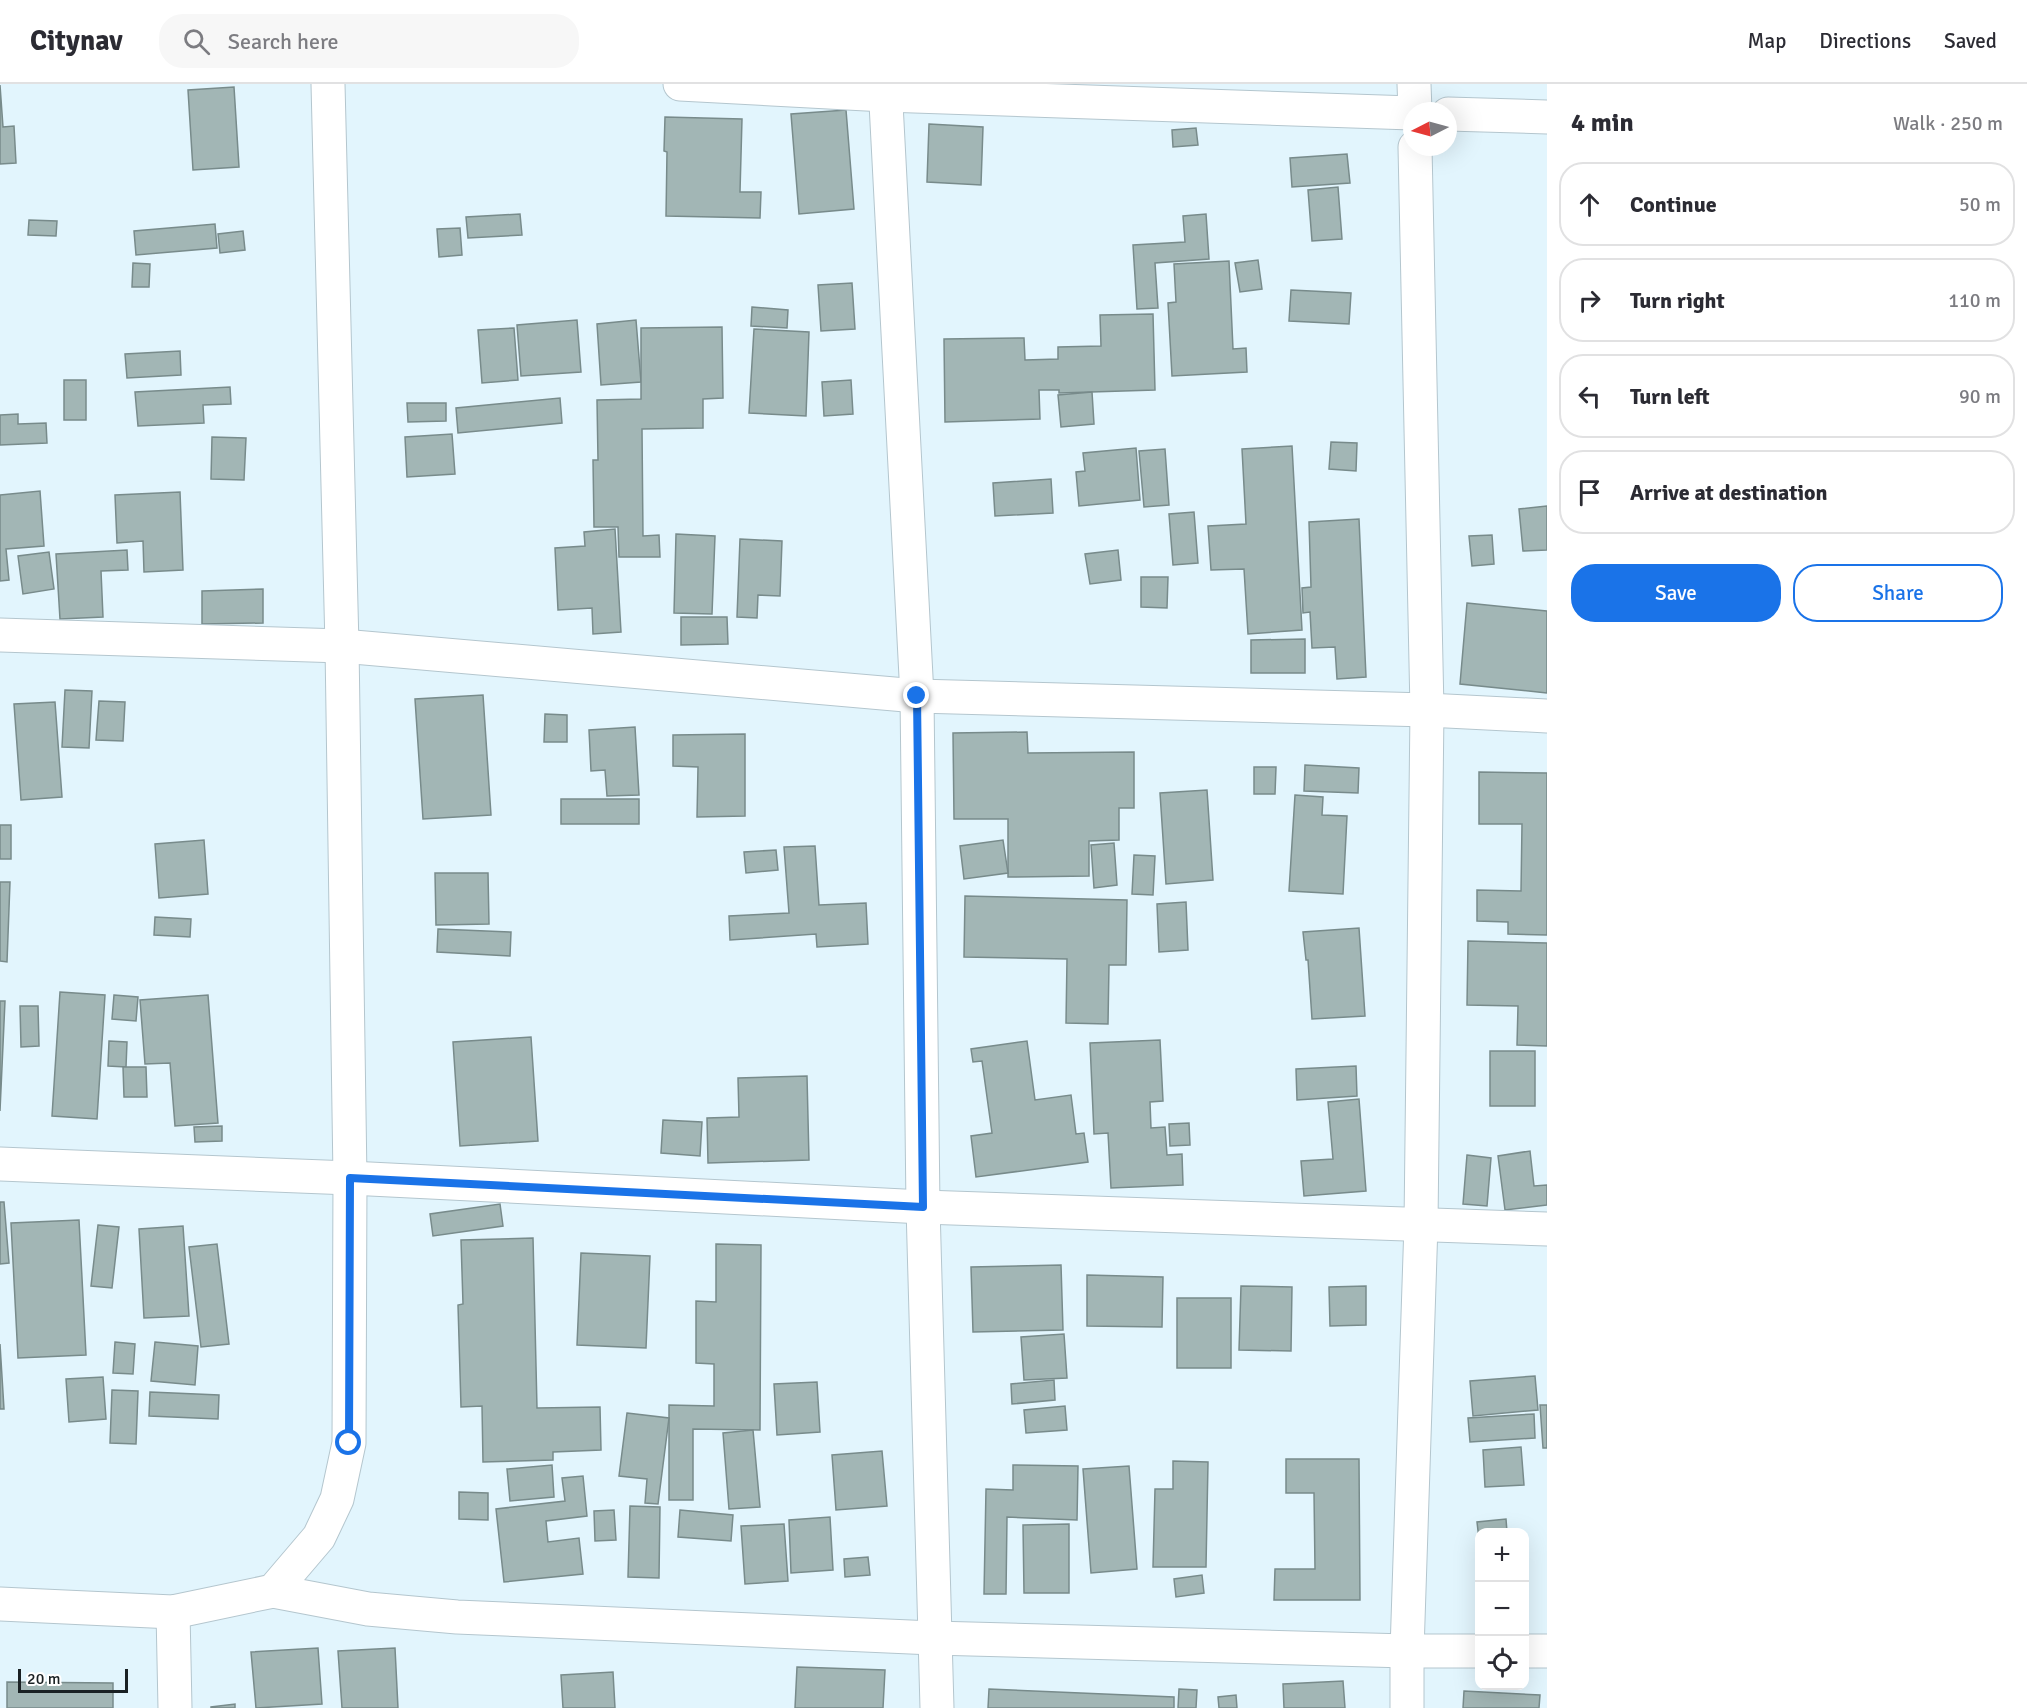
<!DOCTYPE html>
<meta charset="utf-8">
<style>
body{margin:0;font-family:Signika,sans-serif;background:#f7f7f7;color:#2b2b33}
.controls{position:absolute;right:18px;bottom:18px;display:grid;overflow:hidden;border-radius:12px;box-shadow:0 6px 24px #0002}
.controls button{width:54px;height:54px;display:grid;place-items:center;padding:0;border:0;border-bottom:2px solid #e1e1e2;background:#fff;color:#2b2b33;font:30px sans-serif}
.compass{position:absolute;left:1403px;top:18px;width:54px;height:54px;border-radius:50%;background:#fff;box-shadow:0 6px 24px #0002;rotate:264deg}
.scale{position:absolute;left:18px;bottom:15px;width:110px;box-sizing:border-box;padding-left:6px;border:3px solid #1a2124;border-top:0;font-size:16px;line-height:21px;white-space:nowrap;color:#1a2124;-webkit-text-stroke:4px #fff;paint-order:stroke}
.stop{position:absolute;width:18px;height:18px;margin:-14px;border:4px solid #1a73e8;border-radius:50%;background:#fff}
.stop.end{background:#1a73e8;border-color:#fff;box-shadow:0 2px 6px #0008}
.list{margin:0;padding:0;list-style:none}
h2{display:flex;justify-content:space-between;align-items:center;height:78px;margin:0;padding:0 24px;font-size:26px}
h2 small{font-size:20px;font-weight:400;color:#7c7c81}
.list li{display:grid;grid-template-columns:39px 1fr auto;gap:18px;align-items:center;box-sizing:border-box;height:84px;margin:0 12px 12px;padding:0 12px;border:2px solid #e1e1e2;border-radius:24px}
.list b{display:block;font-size:22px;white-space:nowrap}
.list em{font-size:20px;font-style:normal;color:#7c7c81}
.actions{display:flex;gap:12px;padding:18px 24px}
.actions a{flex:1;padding:14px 0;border:2px solid #1a73e8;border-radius:24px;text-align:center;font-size:21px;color:#1a73e8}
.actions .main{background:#1a73e8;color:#fff}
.icon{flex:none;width:33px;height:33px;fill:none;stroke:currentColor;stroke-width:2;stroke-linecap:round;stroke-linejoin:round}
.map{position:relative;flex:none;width:1547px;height:1624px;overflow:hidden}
header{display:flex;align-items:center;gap:36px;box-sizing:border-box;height:84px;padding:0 30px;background:#fff;border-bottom:2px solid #e1e1e2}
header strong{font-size:28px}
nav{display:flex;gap:33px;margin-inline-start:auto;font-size:21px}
.search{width:420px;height:54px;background:#f7f7f7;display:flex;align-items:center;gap:15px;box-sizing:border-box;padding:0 21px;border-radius:24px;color:#7c7c81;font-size:22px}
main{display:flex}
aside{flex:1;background:#fff}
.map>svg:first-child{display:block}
.building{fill:#a2b6b5;stroke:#788b8b;stroke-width:1.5}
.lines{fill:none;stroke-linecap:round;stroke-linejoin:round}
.minor-casing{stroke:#b4c6ce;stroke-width:35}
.major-casing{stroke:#b4c6ce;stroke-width:35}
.minor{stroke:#fff;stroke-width:33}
.major{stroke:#fff;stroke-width:33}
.route{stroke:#1a73e8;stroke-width:8}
</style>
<header>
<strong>Citynav</strong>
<div class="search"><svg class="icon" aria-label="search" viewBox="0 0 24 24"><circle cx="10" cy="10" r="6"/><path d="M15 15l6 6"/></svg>Search here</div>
<nav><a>Map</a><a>Directions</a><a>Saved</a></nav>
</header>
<main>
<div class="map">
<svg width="1547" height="1624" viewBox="0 0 1547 1624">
<rect width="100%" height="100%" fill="#e2f5fd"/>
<g class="building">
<path d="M 0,1 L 3,43 L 14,42 L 16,79 L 0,80 Z"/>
<path d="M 234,3 L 239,83 L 193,86 L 188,6 Z"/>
<path d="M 846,26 L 854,125 L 799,130 L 791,30 Z"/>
<path d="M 665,33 L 742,35 L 740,108 L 761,108 L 760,134 L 666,132 L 667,68 L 664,67 Z"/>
<path d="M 929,40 L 983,43 L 981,101 L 927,98 Z"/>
<path d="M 1196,44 L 1198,61 L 1173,63 L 1172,46 Z"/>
<path d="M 1347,70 L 1350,99 L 1292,103 L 1290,74 Z"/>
<path d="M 1338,103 L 1342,155 L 1312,157 L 1308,106 Z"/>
<path d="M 520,130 L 522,151 L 468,154 L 466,133 Z"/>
<path d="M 1206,130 L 1209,175 L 1155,179 L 1158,224 L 1137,225 L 1133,161 L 1185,158 L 1183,132 Z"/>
<path d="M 29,136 L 57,137 L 56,152 L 28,151 Z"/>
<path d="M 215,140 L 217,164 L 136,171 L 134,147 Z"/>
<path d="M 460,144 L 462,171 L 439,173 L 437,145 Z"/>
<path d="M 243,147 L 245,166 L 220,169 L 218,150 Z"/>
<path d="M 1258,176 L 1262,205 L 1240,208 L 1235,179 Z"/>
<path d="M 1229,177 L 1233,265 L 1246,264 L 1247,288 L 1172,292 L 1168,219 L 1176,218 L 1174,180 Z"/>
<path d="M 133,179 L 150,180 L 149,203 L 132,203 Z"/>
<path d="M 852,199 L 855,245 L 821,247 L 818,201 Z"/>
<path d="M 1291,206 L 1351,209 L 1349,240 L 1289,237 Z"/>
<path d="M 752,223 L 788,226 L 787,244 L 751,242 Z"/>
<path d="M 1153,230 L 1155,306 L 1059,309 L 1059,306 L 1039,306 L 1040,335 L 945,338 L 944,255 L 1024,254 L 1025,276 L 1058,275 L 1058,263 L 1101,262 L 1100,231 Z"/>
<path d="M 577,236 L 581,288 L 521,292 L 517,241 Z"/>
<path d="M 636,236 L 641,298 L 601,301 L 597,240 Z"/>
<path d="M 722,243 L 723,314 L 703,315 L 703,344 L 642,345 L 643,452 L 659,451 L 660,473 L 619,473 L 618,443 L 594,443 L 593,376 L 598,376 L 597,316 L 641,315 L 641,244 Z"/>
<path d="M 514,244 L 518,296 L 482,299 L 478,246 Z"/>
<path d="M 754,245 L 809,248 L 806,332 L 749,329 Z"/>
<path d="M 180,267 L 181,291 L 127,294 L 125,270 Z"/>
<rect x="64" y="296" width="22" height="40"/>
<path d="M 851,296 L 853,330 L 824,332 L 822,298 Z"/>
<path d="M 230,303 L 231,320 L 203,321 L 204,339 L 138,342 L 135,308 Z"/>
<path d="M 1092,308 L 1094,340 L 1061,343 L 1058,311 Z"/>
<path d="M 560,314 L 562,339 L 458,349 L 456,324 Z"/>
<path d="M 407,319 L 446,319 L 446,337 L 408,338 Z"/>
<path d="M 18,330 L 18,340 L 46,339 L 47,359 L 0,361 L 0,331 Z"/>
<path d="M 452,350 L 455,390 L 407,393 L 405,353 Z"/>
<path d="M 212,353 L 246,354 L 244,396 L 211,395 Z"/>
<path d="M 1331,358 L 1357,359 L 1356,387 L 1329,385 Z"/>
<path d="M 1292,362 L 1302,546 L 1248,550 L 1244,485 L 1211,486 L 1208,442 L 1246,440 L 1242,365 Z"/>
<path d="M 1136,364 L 1140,416 L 1079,422 L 1076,388 L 1085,387 L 1083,369 Z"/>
<path d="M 1165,365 L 1169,421 L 1144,423 L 1139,367 Z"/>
<path d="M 1051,395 L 1053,429 L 995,432 L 993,399 Z"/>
<path d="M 40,407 L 44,462 L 6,465 L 9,496 L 0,497 L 0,411 Z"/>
<path d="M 180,408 L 183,486 L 144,488 L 143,457 L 117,459 L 115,411 Z"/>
<path d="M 1547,422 L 1547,466 L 1523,467 L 1519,425 Z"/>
<path d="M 1194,428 L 1198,479 L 1173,481 L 1169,430 Z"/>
<path d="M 1359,435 L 1366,593 L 1337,595 L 1335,563 L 1312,564 L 1310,528 L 1303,529 L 1302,504 L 1311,503 L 1309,438 Z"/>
<path d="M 615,445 L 621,548 L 593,550 L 592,524 L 558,526 L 555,464 L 585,462 L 584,448 Z"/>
<path d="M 676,450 L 715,452 L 712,530 L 674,529 Z"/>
<path d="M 1492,451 L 1494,480 L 1472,482 L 1469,452 Z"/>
<path d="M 740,455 L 782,457 L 780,512 L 758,511 L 757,534 L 737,533 Z"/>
<path d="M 127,466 L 128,486 L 101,487 L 103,533 L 60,535 L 56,470 Z"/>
<path d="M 1118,466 L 1121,496 L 1090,500 L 1085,470 Z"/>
<path d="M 49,468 L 54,505 L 23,510 L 18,472 Z"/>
<path d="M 1141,493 L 1168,493 L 1167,524 L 1141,523 Z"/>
<path d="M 263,505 L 263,539 L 202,540 L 202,507 Z"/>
<path d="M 1467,519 L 1547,527 L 1547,609 L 1460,600 Z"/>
<path d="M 681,533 L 727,533 L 728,560 L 681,561 Z"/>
<path d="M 1305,555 L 1305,589 L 1251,589 L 1251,556 Z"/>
<path d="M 65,606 L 92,607 L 89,664 L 62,663 Z"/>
<path d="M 483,611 L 491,731 L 423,735 L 415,615 Z"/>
<path d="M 99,617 L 125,618 L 123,657 L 96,656 Z"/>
<path d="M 55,618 L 62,713 L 21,716 L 14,620 Z"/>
<path d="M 545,630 L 567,631 L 567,658 L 544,658 Z"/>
<path d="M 635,643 L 639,711 L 607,712 L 605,686 L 591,687 L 589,646 Z"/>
<path d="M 1027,648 L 1028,669 L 1134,668 L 1134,724 L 1119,724 L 1119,756 L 1089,757 L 1089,792 L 1008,793 L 1008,735 L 954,735 L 953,649 Z"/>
<path d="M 745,650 L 745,732 L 697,733 L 698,683 L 673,682 L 673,651 Z"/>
<path d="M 1305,681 L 1359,684 L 1358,709 L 1304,707 Z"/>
<path d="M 1254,683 L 1276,683 L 1275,710 L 1254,710 Z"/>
<path d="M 1479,688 L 1547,689 L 1547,851 L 1508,850 L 1508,838 L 1477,837 L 1477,806 L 1521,807 L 1522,740 L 1479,740 Z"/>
<path d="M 1207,706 L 1213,796 L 1166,800 L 1160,709 Z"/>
<path d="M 1295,711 L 1323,713 L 1322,731 L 1347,732 L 1343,810 L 1289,807 Z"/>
<rect x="561" y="715" width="78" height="25"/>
<rect x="0" y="741" width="11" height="34"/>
<path d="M 204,756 L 208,810 L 159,814 L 155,760 Z"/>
<path d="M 1003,756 L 1008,789 L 964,795 L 960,762 Z"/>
<path d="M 1114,759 L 1117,801 L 1094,804 L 1091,761 Z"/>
<path d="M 815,762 L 819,821 L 866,819 L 868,860 L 817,863 L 816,850 L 730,856 L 729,832 L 789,829 L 784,763 Z"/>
<path d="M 776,766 L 778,786 L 746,789 L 744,768 Z"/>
<path d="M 1134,771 L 1155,772 L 1153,811 L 1132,810 Z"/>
<path d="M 435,789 L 488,789 L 489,840 L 436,841 Z"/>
<path d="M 0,798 L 10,798 L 7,878 L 0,877 Z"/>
<path d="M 965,812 L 1127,816 L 1126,881 L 1109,881 L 1108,940 L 1066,939 L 1067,875 L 964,873 Z"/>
<path d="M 1186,818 L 1188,866 L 1159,868 L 1157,820 Z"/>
<path d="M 155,833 L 191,835 L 190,853 L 154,851 Z"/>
<path d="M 1359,844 L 1365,932 L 1312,935 L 1308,876 L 1306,876 L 1303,848 Z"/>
<path d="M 438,845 L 511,848 L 510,872 L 437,868 Z"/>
<path d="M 1468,857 L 1547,859 L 1547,962 L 1517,961 L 1518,922 L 1467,921 Z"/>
<path d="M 60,908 L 105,911 L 97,1035 L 52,1032 Z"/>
<path d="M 114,911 L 138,913 L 136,937 L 112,935 Z"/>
<path d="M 208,911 L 218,1039 L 175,1042 L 170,979 L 145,980 L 140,916 Z"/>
<path d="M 0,917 L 5,917 L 0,1027 Z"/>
<path d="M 20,922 L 38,922 L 39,962 L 21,963 Z"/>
<path d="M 531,953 L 538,1057 L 460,1062 L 453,958 Z"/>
<path d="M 1160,956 L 1163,1017 L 1150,1018 L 1151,1044 L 1165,1043 L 1167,1071 L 1182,1070 L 1183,1101 L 1111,1104 L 1108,1049 L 1094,1050 L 1090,959 Z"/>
<path d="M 109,957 L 127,958 L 126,983 L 108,982 Z"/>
<path d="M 1027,957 L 1035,1016 L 1071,1011 L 1076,1050 L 1084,1049 L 1088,1078 L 976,1093 L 971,1052 L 992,1049 L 982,977 L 973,978 L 971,965 Z"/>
<rect x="1490" y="967" width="45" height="55"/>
<path d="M 1356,982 L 1357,1012 L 1297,1016 L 1296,985 Z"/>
<path d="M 123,983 L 146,983 L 147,1013 L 124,1013 Z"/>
<path d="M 807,992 L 809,1076 L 708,1079 L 707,1034 L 739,1033 L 738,994 Z"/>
<path d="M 1359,1015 L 1366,1107 L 1304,1112 L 1301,1077 L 1333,1075 L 1328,1018 Z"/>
<path d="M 663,1036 L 702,1038 L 700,1072 L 661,1069 Z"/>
<path d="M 1189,1039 L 1190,1061 L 1170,1062 L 1169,1040 Z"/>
<path d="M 222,1042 L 222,1057 L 195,1058 L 194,1043 Z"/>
<path d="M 1530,1067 L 1534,1102 L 1547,1101 L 1547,1121 L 1505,1126 L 1498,1072 Z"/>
<path d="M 1467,1071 L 1491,1074 L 1487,1122 L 1463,1120 Z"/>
<path d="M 0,1118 L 4,1118 L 9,1179 L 0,1180 Z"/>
<path d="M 500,1120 L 503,1142 L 433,1152 L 430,1130 Z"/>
<path d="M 79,1136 L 86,1271 L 18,1274 L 11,1139 Z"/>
<path d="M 98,1141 L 119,1143 L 112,1204 L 91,1202 Z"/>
<path d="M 183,1142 L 189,1232 L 144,1234 L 139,1145 Z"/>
<path d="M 533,1154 L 537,1324 L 600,1323 L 601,1366 L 553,1368 L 553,1376 L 483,1378 L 482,1322 L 461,1323 L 458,1221 L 463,1220 L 461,1156 Z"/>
<path d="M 217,1160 L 229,1260 L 201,1263 L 189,1163 Z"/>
<path d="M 716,1160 L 761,1161 L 760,1346 L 693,1345 L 693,1416 L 669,1416 L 669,1321 L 714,1322 L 714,1280 L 696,1279 L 696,1217 L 716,1218 Z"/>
<path d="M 581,1169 L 650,1172 L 646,1264 L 577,1261 Z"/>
<path d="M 1061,1181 L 1063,1246 L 973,1248 L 971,1183 Z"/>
<path d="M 1087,1191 L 1163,1193 L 1162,1243 L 1087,1242 Z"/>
<path d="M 1241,1202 L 1292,1203 L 1291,1267 L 1239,1266 Z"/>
<path d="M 1366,1202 L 1366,1241 L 1330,1242 L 1329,1203 Z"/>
<rect x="1177" y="1214" width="54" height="70"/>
<path d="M 1064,1250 L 1067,1294 L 1024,1296 L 1021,1253 Z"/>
<path d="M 115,1258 L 135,1260 L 133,1290 L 113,1289 Z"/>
<path d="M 155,1258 L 198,1262 L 195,1301 L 151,1297 Z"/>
<path d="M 0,1260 L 4,1325 L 0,1325 Z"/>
<path d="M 1535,1292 L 1538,1326 L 1473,1332 L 1470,1297 Z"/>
<path d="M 103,1293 L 106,1335 L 69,1338 L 66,1295 Z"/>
<path d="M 1054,1296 L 1055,1316 L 1012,1320 L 1011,1300 Z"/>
<path d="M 817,1298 L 820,1348 L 777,1351 L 774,1300 Z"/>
<path d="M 112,1306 L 138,1307 L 136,1360 L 110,1359 Z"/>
<path d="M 150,1308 L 219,1311 L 218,1335 L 149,1332 Z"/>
<path d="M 1540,1321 L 1547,1321 L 1547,1364 L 1543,1364 Z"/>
<path d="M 1065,1322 L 1067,1346 L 1026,1349 L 1024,1326 Z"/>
<path d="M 627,1329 L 669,1334 L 658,1420 L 645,1419 L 647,1395 L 619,1392 Z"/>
<path d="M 1534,1330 L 1535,1354 L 1470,1358 L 1468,1334 Z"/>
<path d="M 753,1346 L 760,1423 L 729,1425 L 723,1349 Z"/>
<path d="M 1521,1363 L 1524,1401 L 1485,1403 L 1483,1366 Z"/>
<path d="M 882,1367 L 887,1422 L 836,1426 L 832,1371 Z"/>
<path d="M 1286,1375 L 1359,1375 L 1360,1516 L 1274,1516 L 1275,1485 L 1315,1485 L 1314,1409 L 1286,1409 Z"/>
<path d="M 1173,1377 L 1208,1378 L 1206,1483 L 1153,1483 L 1155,1405 L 1173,1405 Z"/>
<path d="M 552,1381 L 554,1413 L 510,1417 L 507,1385 Z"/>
<path d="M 1013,1381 L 1078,1382 L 1077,1436 L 1007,1433 L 1006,1510 L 984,1510 L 986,1405 L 1013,1406 Z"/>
<path d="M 1129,1382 L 1137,1485 L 1091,1489 L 1083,1385 Z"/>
<path d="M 583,1392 L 587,1432 L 546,1437 L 548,1458 L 579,1454 L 583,1490 L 504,1498 L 496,1425 L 565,1417 L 562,1394 Z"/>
<path d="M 459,1408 L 488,1409 L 488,1436 L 459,1435 Z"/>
<path d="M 630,1422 L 660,1423 L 659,1494 L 628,1493 Z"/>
<path d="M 614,1426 L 616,1456 L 595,1457 L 594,1427 Z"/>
<path d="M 680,1426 L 733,1431 L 731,1457 L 678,1453 Z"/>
<path d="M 830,1433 L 833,1486 L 791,1489 L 789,1436 Z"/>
<path d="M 1506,1435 L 1507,1448 L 1480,1448 L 1480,1464 L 1477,1438 Z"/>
<path d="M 784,1440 L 788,1497 L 745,1500 L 741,1442 Z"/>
<path d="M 1069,1440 L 1069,1509 L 1024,1509 L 1023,1441 Z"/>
<path d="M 868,1473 L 870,1491 L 845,1493 L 844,1475 Z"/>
<path d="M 1202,1491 L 1204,1509 L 1176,1513 L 1174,1495 Z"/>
<path d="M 318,1564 L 322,1620 L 256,1624 L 251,1568 Z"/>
<path d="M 395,1564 L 398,1624 L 342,1624 L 338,1567 Z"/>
<path d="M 797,1583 L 885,1586 L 883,1624 L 795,1624 Z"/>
<path d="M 613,1588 L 615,1624 L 563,1624 L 561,1591 Z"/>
<path d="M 1343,1597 L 1345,1624 L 1284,1624 L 1283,1600 Z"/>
<path d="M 7,1598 L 113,1599 L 113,1624 L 7,1624 Z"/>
<path d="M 989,1605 L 1174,1613 L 1174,1624 L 988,1624 Z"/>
<path d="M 1179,1605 L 1197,1606 L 1196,1624 L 1178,1624 Z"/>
<path d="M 1464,1607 L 1540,1611 L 1539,1624 L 1463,1624 Z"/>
<path d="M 1236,1611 L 1237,1624 L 1219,1624 L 1218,1613 Z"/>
<path d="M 235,1620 L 235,1624 L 211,1624 L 211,1623 Z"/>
</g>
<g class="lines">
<defs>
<g id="minor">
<path d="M 680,0 L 885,11 L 1412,29"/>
<path d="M 885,0 L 917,612 L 923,1123 L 937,1624"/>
<path d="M 1414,0 L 1415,27"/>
<path d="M 1448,30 L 1547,33"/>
<path d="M 0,551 L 342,562 L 917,612 L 1427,626 L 1547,632"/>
<path d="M 0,1080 L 350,1094 L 923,1123 L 1547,1145"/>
<path d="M 273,1507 L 368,1525 L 457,1533 L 933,1554 L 1407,1567 L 1421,1140 L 1427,626 L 1415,63"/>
<path d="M 173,1528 L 175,1624"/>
<path d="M 1524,1567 L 1547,1567"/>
<path d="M 1407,1624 L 1407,1567 L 1480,1567"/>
</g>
<path id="major" d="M 0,1520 L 173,1528 L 273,1507 L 319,1453 L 337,1415 L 349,1359 L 350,1094 L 342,562 L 328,0"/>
</defs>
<use href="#minor" class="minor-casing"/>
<use href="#major" class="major-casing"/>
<use href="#minor" class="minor"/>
<use href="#major" class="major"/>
</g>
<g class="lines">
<path class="route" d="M 349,1359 L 350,1094 L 923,1123 L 917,612"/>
</g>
</svg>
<div class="controls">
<button>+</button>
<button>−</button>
<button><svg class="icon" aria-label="locate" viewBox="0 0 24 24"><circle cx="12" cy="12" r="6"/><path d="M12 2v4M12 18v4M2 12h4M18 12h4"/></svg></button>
</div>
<svg class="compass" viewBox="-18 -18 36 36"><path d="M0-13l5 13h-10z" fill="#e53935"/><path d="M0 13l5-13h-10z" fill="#7c7c81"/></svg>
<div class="scale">20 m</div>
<div class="stop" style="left:349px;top:1359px"></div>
<div class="stop end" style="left:917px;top:612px"></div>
</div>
<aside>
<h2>4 min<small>Walk · 250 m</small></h2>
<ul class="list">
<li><svg class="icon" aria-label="ahead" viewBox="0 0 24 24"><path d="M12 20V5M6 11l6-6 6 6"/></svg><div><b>Continue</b></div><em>50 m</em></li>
<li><svg class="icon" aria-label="right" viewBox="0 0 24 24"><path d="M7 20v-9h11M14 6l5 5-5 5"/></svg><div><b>Turn right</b></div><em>110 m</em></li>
<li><svg class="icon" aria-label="left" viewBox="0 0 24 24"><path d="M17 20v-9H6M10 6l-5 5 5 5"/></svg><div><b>Turn left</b></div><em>90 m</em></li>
<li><svg class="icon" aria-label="arrive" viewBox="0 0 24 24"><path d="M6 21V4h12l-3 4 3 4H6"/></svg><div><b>Arrive at destination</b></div></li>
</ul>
<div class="actions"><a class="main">Save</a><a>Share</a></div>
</aside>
</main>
